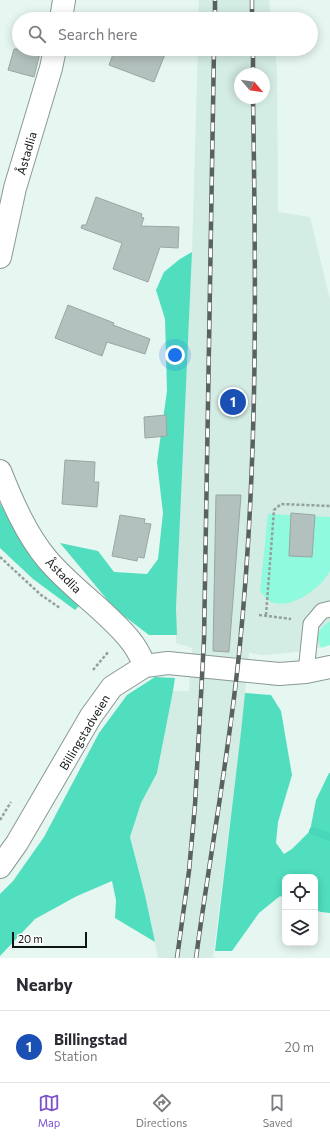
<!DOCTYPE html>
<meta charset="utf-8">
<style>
body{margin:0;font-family:Commissioner,sans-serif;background:#f2f2f3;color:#2b2b33}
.controls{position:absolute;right:12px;bottom:12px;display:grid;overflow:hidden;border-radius:8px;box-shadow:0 2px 10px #0003}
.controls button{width:36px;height:36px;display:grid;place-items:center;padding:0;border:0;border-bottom:1px solid #e1e1e2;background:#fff;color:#2b2b33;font:20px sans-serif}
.compass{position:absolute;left:234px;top:68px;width:36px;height:36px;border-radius:50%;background:#fff;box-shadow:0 2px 10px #0003;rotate:119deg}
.scale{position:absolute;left:12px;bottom:10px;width:75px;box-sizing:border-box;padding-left:4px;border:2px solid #101614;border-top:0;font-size:11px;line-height:14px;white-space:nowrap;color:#101614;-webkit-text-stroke:3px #fff;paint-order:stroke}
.you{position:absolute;left:175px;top:355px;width:14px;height:14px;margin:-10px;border:3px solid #fff;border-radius:50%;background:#1a73e8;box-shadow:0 0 0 6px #1a73e833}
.badge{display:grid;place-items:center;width:26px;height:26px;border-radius:50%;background:#7d52cb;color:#fff;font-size:13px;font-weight:700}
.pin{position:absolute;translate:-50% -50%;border:2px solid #fff;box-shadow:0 1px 4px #0006}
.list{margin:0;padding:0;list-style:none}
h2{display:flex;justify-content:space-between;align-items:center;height:52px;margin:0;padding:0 16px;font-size:17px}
h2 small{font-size:13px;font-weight:400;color:#7c7c81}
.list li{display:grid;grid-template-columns:26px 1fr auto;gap:12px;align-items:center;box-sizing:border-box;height:72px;padding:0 16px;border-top:1px solid #e1e1e2}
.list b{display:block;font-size:15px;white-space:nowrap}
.list p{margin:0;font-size:13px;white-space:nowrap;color:#7c7c81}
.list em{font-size:13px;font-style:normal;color:#7c7c81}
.icon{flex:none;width:22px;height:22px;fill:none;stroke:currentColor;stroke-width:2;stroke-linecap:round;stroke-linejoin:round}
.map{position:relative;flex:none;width:330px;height:958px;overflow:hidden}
.search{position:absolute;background:#fff;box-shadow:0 2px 10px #0003;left:12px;right:12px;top:12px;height:44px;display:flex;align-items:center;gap:10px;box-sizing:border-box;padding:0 14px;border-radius:22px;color:#7c7c81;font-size:15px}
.sheet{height:124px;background:#fff}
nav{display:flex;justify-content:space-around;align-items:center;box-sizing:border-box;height:56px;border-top:1px solid #e1e1e2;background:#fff;font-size:11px;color:#7c7c81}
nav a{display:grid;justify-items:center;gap:2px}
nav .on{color:#7d52cb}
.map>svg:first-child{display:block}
.built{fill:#d3ece4;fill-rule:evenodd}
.green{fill:#90fadf}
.forest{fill:#51debf}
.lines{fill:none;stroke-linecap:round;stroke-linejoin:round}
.stream{stroke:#48d7b8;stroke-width:8}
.building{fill:#b2c1bd;stroke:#97a7a2}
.lane-casing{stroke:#8a9994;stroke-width:17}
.street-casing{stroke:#8a9994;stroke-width:24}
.secondary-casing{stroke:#8a9994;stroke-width:24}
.path{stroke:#94a09c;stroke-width:2.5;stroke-dasharray:3 2;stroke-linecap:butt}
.lane{stroke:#fff;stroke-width:15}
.street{stroke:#fff;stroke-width:22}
.secondary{stroke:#fff;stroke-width:22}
.rail-casing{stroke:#59625f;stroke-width:4.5}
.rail{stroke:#fff;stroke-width:3;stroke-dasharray:9;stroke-linecap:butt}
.labels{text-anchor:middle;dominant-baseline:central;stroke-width:4;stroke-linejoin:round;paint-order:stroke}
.street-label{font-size:12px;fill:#101614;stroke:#fff}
</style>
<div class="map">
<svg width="330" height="958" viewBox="0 0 330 958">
<rect width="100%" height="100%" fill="#e6f6f1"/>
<g class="built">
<path d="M 199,0 L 269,0 L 271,19 L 198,19 Z"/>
<path d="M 198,49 L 275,49 L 277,71 L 278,212 L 310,217 L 330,300 L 330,645 L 303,651 L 276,654 L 262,655 L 249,653 L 241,735 L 213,958 L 158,958 L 145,895 L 130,837 L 141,803 L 157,773 L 173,691 L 189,691 L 192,648 L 176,643 L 176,609 L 192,252 ZM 240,74 L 264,74 L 264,98 L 240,98 Z"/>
</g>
<g class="green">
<path d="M 268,514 L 330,517 L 330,571 C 321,588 292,610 271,602 C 267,600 263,594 260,591 Z"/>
<path d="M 330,621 L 330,645 L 321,648 L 317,637 L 321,628 Z"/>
</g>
<g class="forest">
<path d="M 192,252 L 176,609 L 177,635 L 149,635 L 115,609 L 60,543 L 98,551 L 114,572 L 147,574 L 158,559 L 163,513 L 157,462 L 167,391 L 165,319 L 156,290 L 164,272 L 180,259 Z"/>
<path d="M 0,503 L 15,530 L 41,565 L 79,606 L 75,610 L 33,579 L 0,548 Z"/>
<path d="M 155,677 L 175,678 L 173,691 L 157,773 L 141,803 L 130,837 L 145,895 L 155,942 L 115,918 L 116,900 L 112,881 L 77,896 L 35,919 L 0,956 L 0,894 L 13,881 L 44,837 L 99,733 L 127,695 Z"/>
<path d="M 245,693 L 271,695 L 281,711 L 292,775 L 278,822 L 276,843 L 284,854 L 292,849 L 310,831 L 316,800 L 329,773 L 330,773 L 330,913 L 321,912 L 315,910 L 315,877 L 285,877 L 285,898 L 280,896 L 259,913 L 232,951 L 215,951 L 241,732 Z"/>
</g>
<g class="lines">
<path class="stream" d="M 313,831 L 330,837"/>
</g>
<g class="building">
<path d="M 14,49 L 41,49 L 34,77 L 8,70 Z"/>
<path d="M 115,49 L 167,49 L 154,82 L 109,65 Z"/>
<path d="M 96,197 L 142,214 L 141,217 L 144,218 L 141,226 L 179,227 L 178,248 L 160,247 L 148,282 L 113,269 L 122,243 L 81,228 L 82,225 L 86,225 Z"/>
<path d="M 68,305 L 114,323 L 113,325 L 150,339 L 145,354 L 107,342 L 102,356 L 55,338 Z"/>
<path d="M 166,415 L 167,436 L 145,438 L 144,417 Z"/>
<path d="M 65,460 L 95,462 L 94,482 L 99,482 L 97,507 L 62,504 Z"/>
<path d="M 216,495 L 241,495 L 229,652 L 213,651 Z"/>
<path d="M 291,513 L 315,515 L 312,557 L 289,556 Z"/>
<path d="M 120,515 L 145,519 L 144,523 L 151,524 L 144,558 L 138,557 L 137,561 L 112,556 Z"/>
</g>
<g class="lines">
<defs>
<path id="lane" d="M 306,672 L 311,624 L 322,611 L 330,609"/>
<g id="street">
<path d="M 61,19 L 64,0"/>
<path d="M 0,257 L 15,188 L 51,68 L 55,49"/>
<path d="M 0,471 C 12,501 26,534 47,559 C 72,589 106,610 130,640 C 137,648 141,657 145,666"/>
</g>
<path id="secondary" d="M 0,867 L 17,843 L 91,716 L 112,687 L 145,666 L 168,663 L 279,674 L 306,672 L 330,667"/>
</defs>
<use href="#lane" class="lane-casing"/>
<use href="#street" class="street-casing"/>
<use href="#secondary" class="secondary-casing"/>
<g class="path">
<path d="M 0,557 L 41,595 L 60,608"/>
<path d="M 259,615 L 291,619"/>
<path d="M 266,615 L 274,510 L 281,504 L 330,506"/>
<path d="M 93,670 L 109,651"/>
<path d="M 0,820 L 11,802"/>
</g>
<use href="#lane" class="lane"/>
<use href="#street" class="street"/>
<use href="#secondary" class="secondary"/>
<defs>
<g id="rail">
<path d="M 252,0 L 252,19"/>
<path d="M 215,19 L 215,0"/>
<path d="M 253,49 L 253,74"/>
<path d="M 177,958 L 189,871 L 195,805 L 204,640 L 214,49"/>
<path d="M 196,958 C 210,853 230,750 240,644 C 258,463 256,280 253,98"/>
</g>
</defs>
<use href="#rail" class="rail-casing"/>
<use href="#rail" class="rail"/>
</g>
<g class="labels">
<g class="street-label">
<text transform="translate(26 153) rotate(-74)">Åstadlia</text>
<text transform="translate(64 575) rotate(45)">Åstadlia</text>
<text transform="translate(84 732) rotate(-59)">Billingstadveien</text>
</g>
</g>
</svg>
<div class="controls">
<button><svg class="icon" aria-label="locate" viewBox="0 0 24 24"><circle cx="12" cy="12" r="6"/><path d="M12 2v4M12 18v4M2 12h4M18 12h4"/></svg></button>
<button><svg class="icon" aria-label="layers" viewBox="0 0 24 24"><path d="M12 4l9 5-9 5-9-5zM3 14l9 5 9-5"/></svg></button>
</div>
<svg class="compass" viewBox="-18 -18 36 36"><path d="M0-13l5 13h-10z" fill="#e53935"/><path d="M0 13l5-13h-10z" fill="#7c7c81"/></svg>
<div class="scale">20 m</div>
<div class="you"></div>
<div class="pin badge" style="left:233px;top:402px;background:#1a4fb4">1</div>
<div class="search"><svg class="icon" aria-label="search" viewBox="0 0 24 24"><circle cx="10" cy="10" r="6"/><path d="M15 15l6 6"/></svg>Search here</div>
</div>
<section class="sheet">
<h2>Nearby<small></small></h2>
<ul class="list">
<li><span class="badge" style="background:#1a4fb4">1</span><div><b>Billingstad</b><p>Station</p></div><em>20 m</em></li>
</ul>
</section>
<nav>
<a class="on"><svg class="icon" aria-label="map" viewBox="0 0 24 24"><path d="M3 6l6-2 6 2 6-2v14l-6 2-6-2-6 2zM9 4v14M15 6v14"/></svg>Map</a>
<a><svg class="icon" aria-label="directions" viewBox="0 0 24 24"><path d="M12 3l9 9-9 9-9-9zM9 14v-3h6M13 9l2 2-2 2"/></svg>Directions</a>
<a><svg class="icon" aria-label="saved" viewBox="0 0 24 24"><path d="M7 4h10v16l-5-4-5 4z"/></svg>Saved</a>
</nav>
